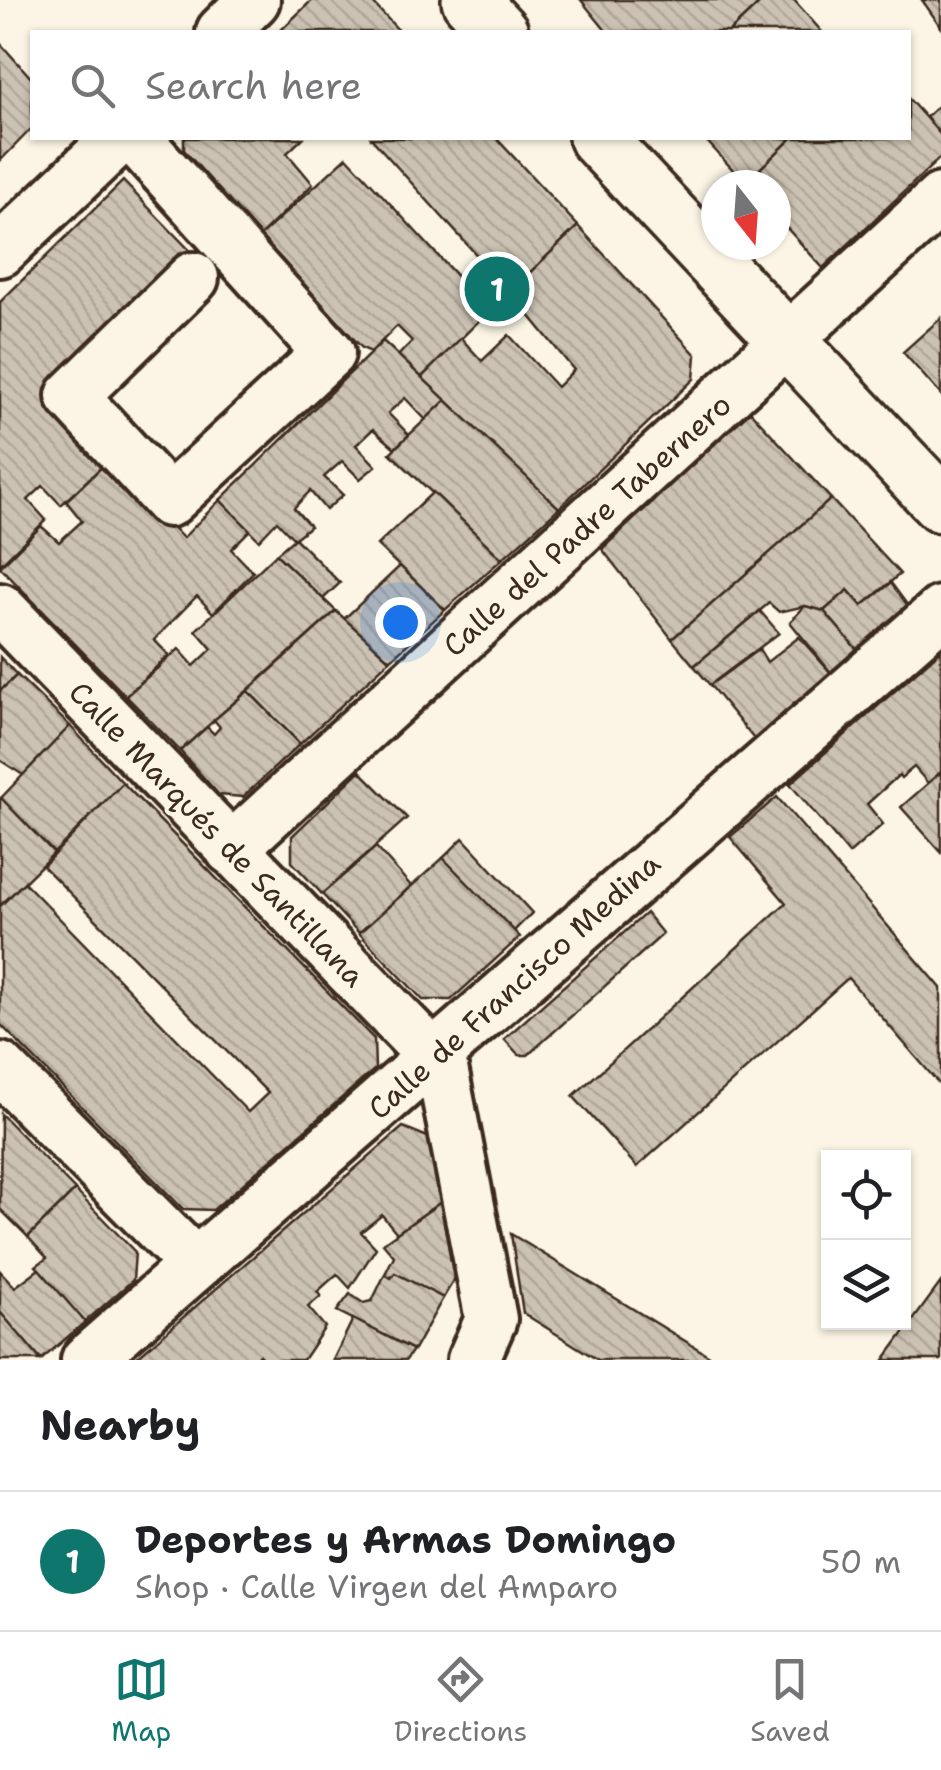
<!DOCTYPE html>
<meta charset="utf-8">
<style>
body{margin:0;font-family:"Shantell Sans",sans-serif;background:#f6f6f6;color:#202124}
.controls{position:absolute;right:30px;bottom:30px;display:grid;overflow:hidden;border-radius:0px;box-shadow:0 2px 8px #0004}
.controls button{width:90px;height:90px;display:grid;place-items:center;padding:0;border:0;border-bottom:2px solid #e0e0e0;background:#fff;color:#202124;font:50px sans-serif}
.compass{position:absolute;left:701px;top:170px;width:90px;height:90px;border-radius:50%;background:#fff;box-shadow:0 2px 8px #0004;rotate:163deg}
.you{position:absolute;left:400px;top:622px;width:35px;height:35px;margin:-25px;border:8px solid #fff;border-radius:50%;background:#1a73e8;box-shadow:0 0 0 15px #1a73e833}
.badge{display:grid;place-items:center;width:65px;height:65px;border-radius:50%;background:#0f766e;color:#fff;font-size:32px;font-weight:700}
.pin{position:absolute;translate:-50% -50%;border:5px solid #fff;box-shadow:0 2px 10px #0006}
.list{margin:0;padding:0;list-style:none}
h2{display:flex;justify-content:space-between;align-items:center;height:130px;margin:0;padding:0 40px;font-size:42px}
h2 small{font-size:32px;font-weight:400;color:#757577}
.list li{display:grid;grid-template-columns:65px 1fr auto;gap:30px;align-items:center;box-sizing:border-box;height:140px;padding:0 40px;border-top:2px solid #e0e0e0}
.list b{display:block;font-size:38px;white-space:nowrap}
.list p{margin:0;font-size:32px;white-space:nowrap;color:#757577}
.list em{font-size:32px;font-style:normal;color:#757577}
.icon{flex:none;width:55px;height:55px;fill:none;stroke:currentColor;stroke-width:2;stroke-linecap:round;stroke-linejoin:round}
.map{position:relative;flex:none;width:941px;height:1360px;overflow:hidden}
.search{position:absolute;background:#fff;box-shadow:0 2px 8px #0004;left:30px;right:30px;top:30px;height:110px;display:flex;align-items:center;gap:25px;box-sizing:border-box;padding:0 35px;border-radius:0px;color:#757577;font-size:38px}
.sheet{height:270px;background:#fff}
nav{display:flex;justify-content:space-around;align-items:center;box-sizing:border-box;height:140px;border-top:2px solid #e0e0e0;background:#fff;font-size:28px;color:#757577}
nav a{display:grid;justify-items:center;gap:5px}
nav .on{color:#0f766e}
.map>svg:first-child{display:block}
.building{fill:url(#building-back-hatch);stroke:#3b2a1e;stroke-width:2.5}
.lines{fill:none;stroke-linecap:round;stroke-linejoin:round}
.street-casing{stroke:#3b2a1e;stroke-width:58}
.secondary-casing{stroke:#3b2a1e;stroke-width:62}
.street{stroke:#fcf5e5;stroke-width:50}
.secondary{stroke:#fcf5e5;stroke-width:55}
.labels{text-anchor:middle;dominant-baseline:central;stroke-width:8;stroke-linejoin:round;paint-order:stroke}
.street-label{font-size:30px;fill:#3b2a1e;stroke:#fcf5e5}
</style>
<div class="map">
<svg width="941" height="1360" viewBox="0 0 941 1360">
<defs>
<pattern id="building-back-hatch" width="6" height="6" patternUnits="userSpaceOnUse" patternTransform="scale(2.5)"><rect width="6" height="6" fill="#ccc2b3"/><path d="M-1 5l2 2M0 0l6 6M5-1l2 2" fill="none" stroke="#b0a79a"/></pattern>
</defs>
<rect width="100%" height="100%" fill="#fcf5e5"/>
<filter id="ink" filterUnits="userSpaceOnUse"><feTurbulence type="fractalNoise" baseFrequency=".01" numOctaves="2"/><feDisplacementMap in="SourceGraphic" scale="20" xChannelSelector="R" yChannelSelector="G"/><feConvolveMatrix kernelMatrix="1 2 1 2 8 2 1 2 1" color-interpolation-filters="sRGB"/></filter>
<g filter="url(#ink)">
<g class="building">
<path d="M 312,0 L 370,0 L 400,32 L 279,32 Z"/>
<path d="M 581,0 L 763,0 L 729,32 L 607,32 Z"/>
<path d="M 763,0 L 794,0 L 822,32 L 729,32 Z"/>
<path d="M 922,0 L 941,0 L 941,27 Z"/>
<path d="M 0,43 L 32,79 L 32,128 L 0,161 Z"/>
<path d="M 908,98 L 941,135 L 941,157 L 823,268 L 776,216 L 776,185 L 745,183 L 792,138 L 908,138 Z"/>
<path d="M 941,103 L 941,135 L 926,117 Z"/>
<path d="M 184,138 L 303,138 L 287,153 L 313,184 L 260,236 L 184,150 Z"/>
<path d="M 371,138 L 496,138 L 578,226 L 510,292 Z"/>
<path d="M 704,138 L 792,138 L 745,183 Z"/>
<path d="M 347,157 L 489,311 L 421,378 L 397,357 L 412,341 L 397,326 L 371,352 L 362,348 L 260,236 Z"/>
<path d="M 123,181 L 201,262 L 53,404 L 108,461 L 61,505 L 43,486 L 28,500 L 46,520 L 0,565 L 0,302 Z"/>
<path d="M 578,226 L 696,355 L 694,379 L 559,508 L 421,378 L 461,338 L 482,361 L 509,335 L 557,387 L 574,370 L 510,292 Z"/>
<path d="M 941,318 L 941,395 L 903,352 Z"/>
<path d="M 383,341 L 446,400 L 426,420 L 405,398 L 388,413 L 409,435 L 395,448 L 373,429 L 356,445 L 376,466 L 360,479 L 342,461 L 324,477 L 343,495 L 326,510 L 310,491 L 294,508 L 310,526 L 294,539 L 277,521 L 259,540 L 220,500 Z"/>
<path d="M 446,400 L 559,508 L 502,559 L 390,453 Z"/>
<path d="M 750,411 L 831,499 L 672,639 L 602,549 Z"/>
<path d="M 108,461 L 183,538 L 220,500 L 250,530 L 231,549 L 253,572 L 213,613 L 197,596 L 154,640 L 169,655 L 126,696 L 0,567 L 41,526 L 59,542 L 82,521 L 66,501 Z"/>
<path d="M 433,492 L 502,559 L 445,610 L 377,545 Z"/>
<path d="M 831,499 L 900,574 L 862,606 L 848,590 L 824,611 L 805,606 L 779,612 L 769,603 L 694,666 L 672,639 Z"/>
<path d="M 295,538 L 340,583 L 323,599 L 276,554 Z"/>
<path d="M 276,554 L 336,611 L 180,751 L 126,696 L 179,649 L 194,666 L 212,649 L 196,630 Z"/>
<path d="M 400,566 L 445,610 L 390,660 L 344,619 Z"/>
<path d="M 891,583 L 914,614 L 864,658 L 824,611 L 848,590 L 862,606 Z"/>
<path d="M 805,606 L 824,611 L 864,658 L 838,681 L 790,622 Z"/>
<path d="M 336,611 L 390,660 L 300,744 L 248,691 Z"/>
<path d="M 760,611 L 779,633 L 710,685 L 694,666 Z"/>
<path d="M 799,637 L 838,681 L 762,749 L 710,685 L 759,649 L 767,662 Z"/>
<path d="M 941,650 L 941,772 L 928,783 L 914,767 L 901,778 L 899,775 L 867,804 L 883,824 L 849,854 L 790,784 Z"/>
<path d="M 0,657 L 17,675 L 0,691 Z"/>
<path d="M 17,675 L 70,726 L 23,775 L 0,760 L 0,691 Z"/>
<path d="M 248,691 L 300,744 L 243,797 L 219,795 L 180,751 L 207,727 L 214,734 L 220,727 L 214,720 Z"/>
<path d="M 70,726 L 123,783 L 54,853 L 1,798 Z"/>
<path d="M 360,771 L 407,818 L 322,894 L 292,862 L 292,836 Z"/>
<path d="M 941,772 L 941,852 L 901,807 Z"/>
<path d="M 123,783 L 374,1039 L 375,1069 L 213,1210 L 183,1209 L 0,1024 L 0,906 L 24,882 L 248,1112 L 268,1093 L 43,866 Z"/>
<path d="M 777,797 L 941,988 L 941,1086 L 848,978 L 637,1167 L 573,1096 L 786,903 L 730,837 Z"/>
<path d="M 1,798 L 54,853 L 0,906 L 0,799 Z"/>
<path d="M 463,838 L 532,913 L 514,931 L 443,858 Z"/>
<path d="M 376,847 L 411,886 L 359,933 L 322,894 Z"/>
<path d="M 443,858 L 520,937 L 451,1000 L 423,1000 L 359,933 Z"/>
<path d="M 646,913 L 663,934 L 528,1055 L 519,1055 L 504,1039 Z"/>
<path d="M 1,1114 L 75,1190 L 28,1237 L 0,1209 Z"/>
<path d="M 403,1127 L 430,1138 L 441,1202 L 397,1233 L 382,1215 L 361,1232 L 376,1248 L 350,1288 L 337,1274 L 317,1292 L 321,1296 L 308,1307 L 325,1327 L 303,1360 L 264,1360 L 259,1355 L 254,1360 L 135,1359 Z"/>
<path d="M 75,1190 L 135,1252 L 133,1280 L 85,1322 L 36,1266 L 47,1258 L 28,1237 Z"/>
<path d="M 441,1202 L 454,1280 L 443,1298 L 395,1273 L 391,1278 L 385,1274 L 394,1256 L 383,1243 Z"/>
<path d="M 511,1234 L 716,1360 L 598,1360 L 523,1313 Z"/>
<path d="M 39,1269 L 85,1322 L 41,1360 L 0,1312 L 0,1271 L 15,1287 Z"/>
<path d="M 395,1273 L 443,1298 L 414,1350 L 337,1311 L 350,1294 L 363,1303 L 372,1301 L 385,1274 L 391,1278 Z"/>
<path d="M 941,1282 L 941,1360 L 884,1360 Z"/>
<path d="M 0,1312 L 41,1360 L 0,1360 Z"/>
<path d="M 353,1319 L 413,1350 L 406,1360 L 333,1360 Z"/>
</g>
<g class="lines">
<defs>
<g id="street">
<path d="M 222,32 L 254,0"/>
<path d="M 135,138 L 329,353 L 169,501 L 72,396 L 193,278"/>
<path d="M 0,251 L 119,138"/>
<path d="M 0,609 L 435,1058"/>
<path d="M 231,849 L 941,199"/>
<path d="M 439,1053 L 491,1319 L 473,1360"/>
<path d="M 0,1068 L 195,1264"/>
<path d="M 87,1360 L 941,612"/>
</g>
<g id="secondary">
<path d="M 470,0 L 500,32"/>
<path d="M 597,138 L 941,504"/>
</g>
</defs>
<use href="#street" class="street-casing"/>
<use href="#secondary" class="secondary-casing"/>
<use href="#street" class="street"/>
<use href="#secondary" class="secondary"/>
</g>
</g>
<g class="labels">
<g class="street-label">
<text transform="translate(587 525) rotate(-42)">Calle del Padre Tabernero</text>
<text transform="translate(217 834) rotate(46)">Calle Marqués de Santillana</text>
<text transform="translate(514 986) rotate(-42)">Calle de Francisco Medina</text>
</g>
</g>
</svg>
<div class="controls">
<button><svg class="icon" aria-label="locate" viewBox="0 0 24 24"><circle cx="12" cy="12" r="6"/><path d="M12 2v4M12 18v4M2 12h4M18 12h4"/></svg></button>
<button><svg class="icon" aria-label="layers" viewBox="0 0 24 24"><path d="M12 4l9 5-9 5-9-5zM3 14l9 5 9-5"/></svg></button>
</div>
<svg class="compass" viewBox="-18 -18 36 36"><path d="M0-13l5 13h-10z" fill="#e53935"/><path d="M0 13l5-13h-10z" fill="#757577"/></svg>
<div class="you"></div>
<div class="pin badge" style="left:497px;top:289px">1</div>
<div class="search"><svg class="icon" aria-label="search" viewBox="0 0 24 24"><circle cx="10" cy="10" r="6"/><path d="M15 15l6 6"/></svg>Search here</div>
</div>
<section class="sheet">
<h2>Nearby<small></small></h2>
<ul class="list">
<li><span class="badge">1</span><div><b>Deportes y Armas Domingo</b><p>Shop · Calle Virgen del Amparo</p></div><em>50 m</em></li>
</ul>
</section>
<nav>
<a class="on"><svg class="icon" aria-label="map" viewBox="0 0 24 24"><path d="M3 6l6-2 6 2 6-2v14l-6 2-6-2-6 2zM9 4v14M15 6v14"/></svg>Map</a>
<a><svg class="icon" aria-label="directions" viewBox="0 0 24 24"><path d="M12 3l9 9-9 9-9-9zM9 14v-3h6M13 9l2 2-2 2"/></svg>Directions</a>
<a><svg class="icon" aria-label="saved" viewBox="0 0 24 24"><path d="M7 4h10v16l-5-4-5 4z"/></svg>Saved</a>
</nav>
